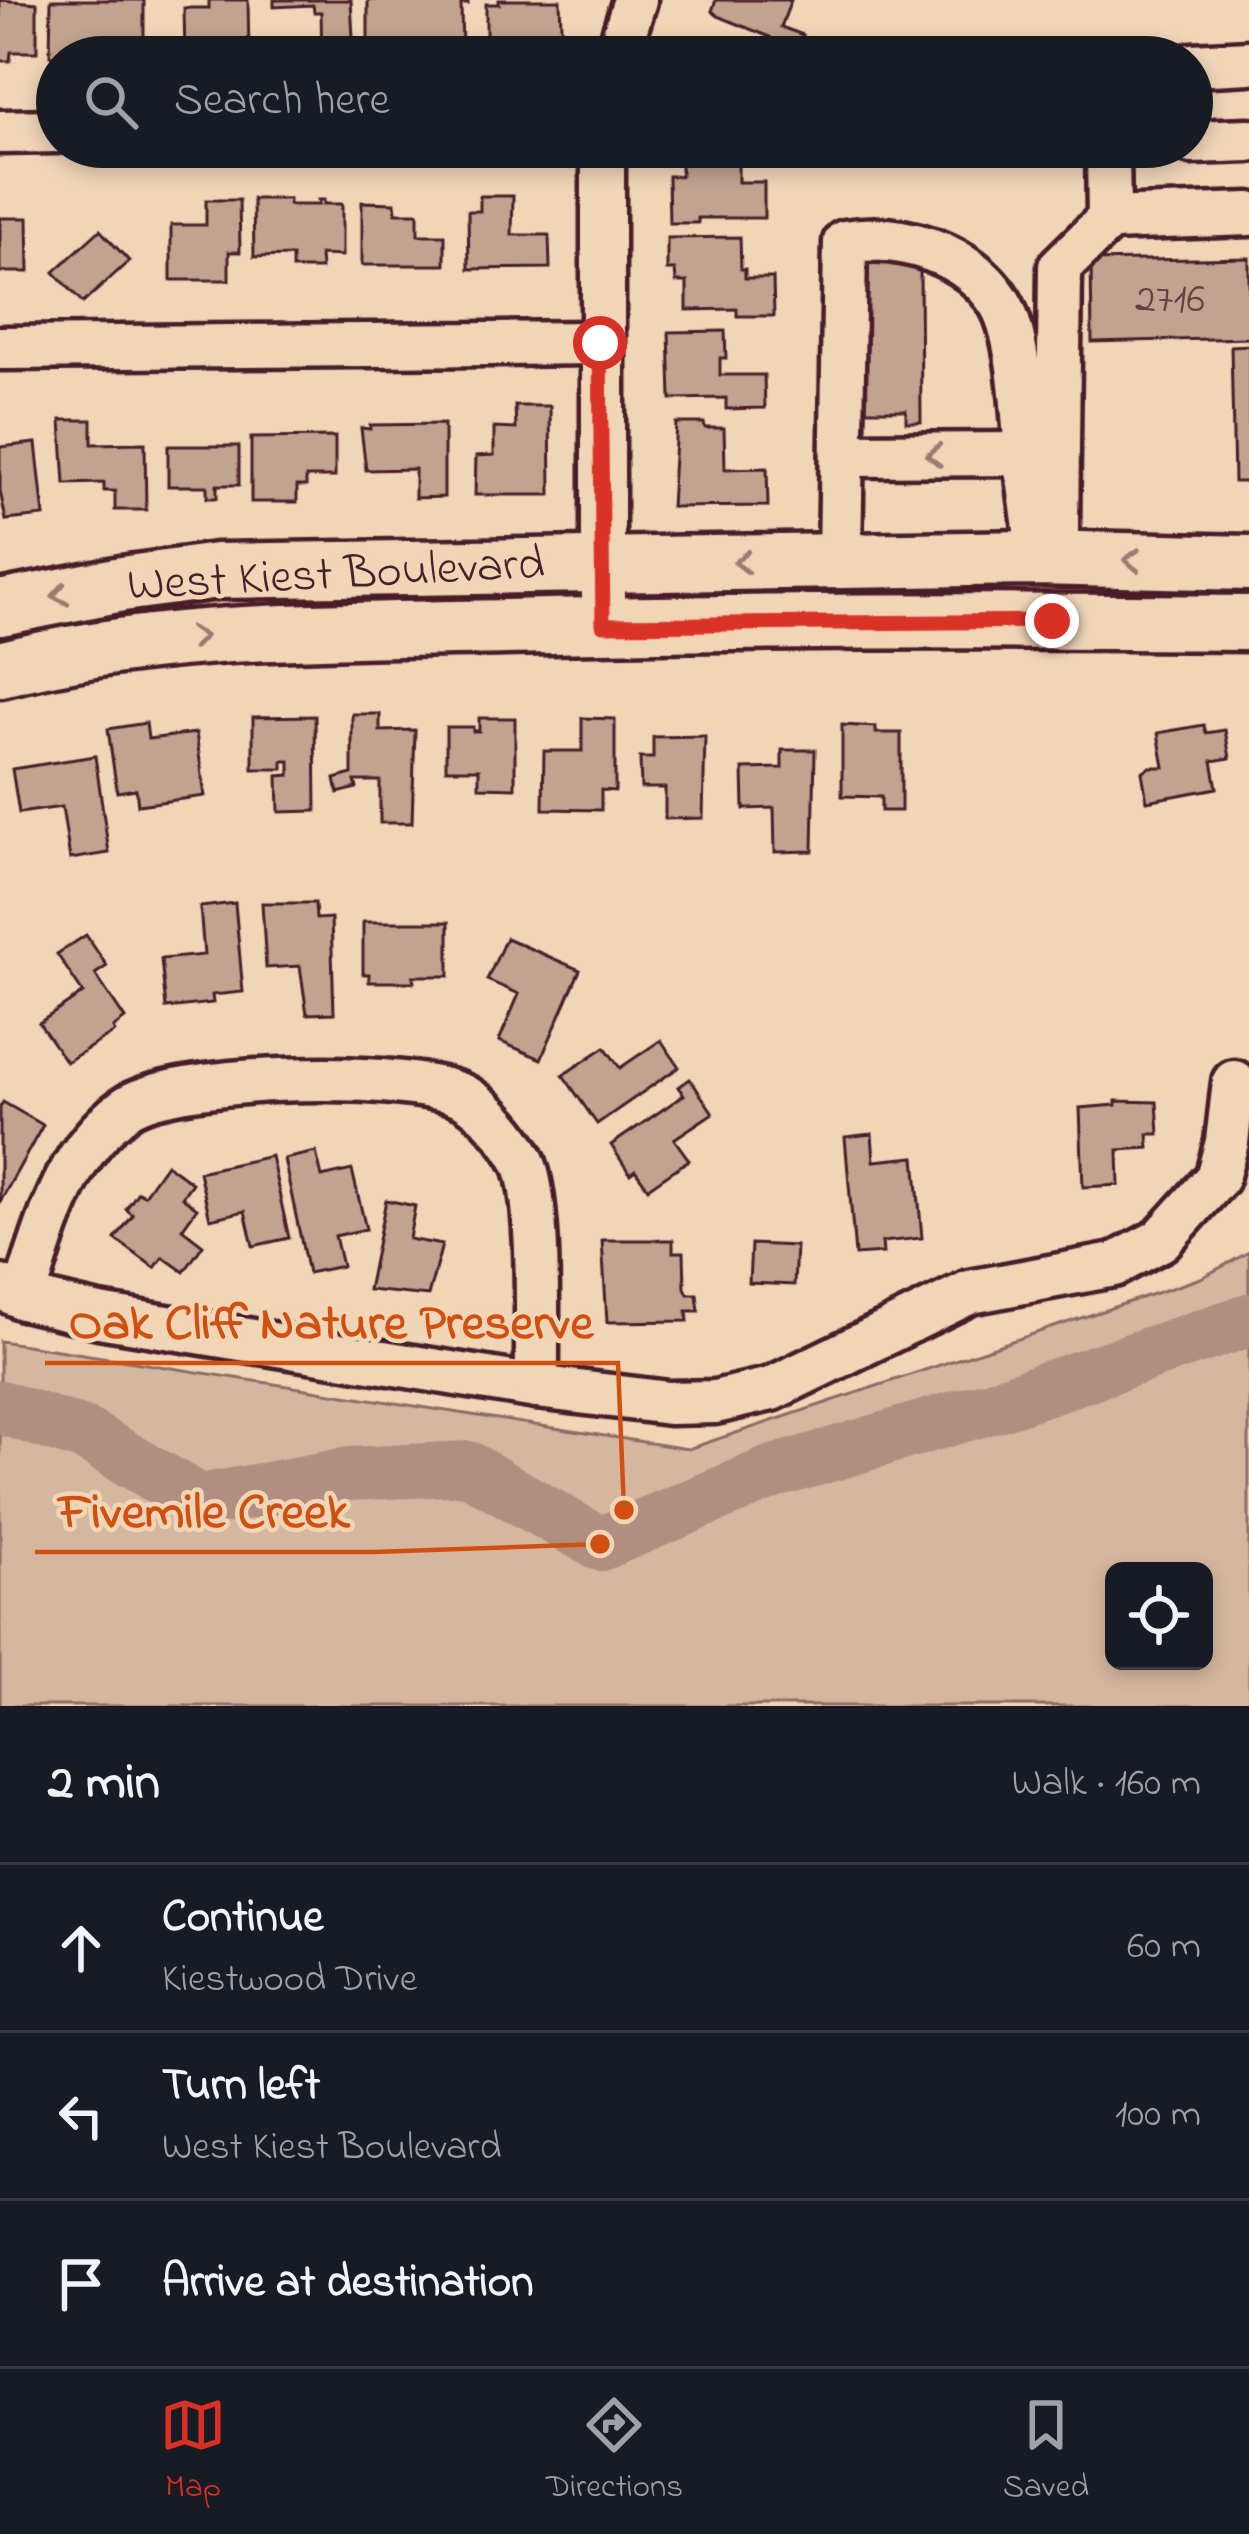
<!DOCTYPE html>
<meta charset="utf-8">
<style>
body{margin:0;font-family:"Indie Flower",sans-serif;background:#20242c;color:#f1f3f6}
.controls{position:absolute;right:36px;bottom:36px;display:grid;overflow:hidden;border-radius:18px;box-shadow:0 6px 18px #0003}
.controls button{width:108px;height:108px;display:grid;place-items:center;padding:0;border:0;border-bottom:3px solid #363941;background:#171b24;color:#f1f3f6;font:60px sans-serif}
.stop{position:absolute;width:36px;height:36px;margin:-27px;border:9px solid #d93025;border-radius:50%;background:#fff}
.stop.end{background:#d93025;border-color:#fff;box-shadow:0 3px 12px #0008}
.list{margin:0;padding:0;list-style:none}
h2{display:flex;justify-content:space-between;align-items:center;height:156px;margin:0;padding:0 48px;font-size:51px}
h2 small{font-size:39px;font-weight:400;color:#9ea1a6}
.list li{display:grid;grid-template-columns:78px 1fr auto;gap:36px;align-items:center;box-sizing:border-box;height:168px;padding:0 48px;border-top:3px solid #363941}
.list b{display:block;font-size:45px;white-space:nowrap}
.list p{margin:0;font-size:39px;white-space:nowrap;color:#9ea1a6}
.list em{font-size:39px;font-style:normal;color:#9ea1a6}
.icon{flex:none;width:66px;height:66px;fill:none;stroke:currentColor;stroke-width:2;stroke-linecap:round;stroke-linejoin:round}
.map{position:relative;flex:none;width:1249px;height:1706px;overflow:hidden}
.search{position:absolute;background:#171b24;box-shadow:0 6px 18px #0003;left:36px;right:36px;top:36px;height:132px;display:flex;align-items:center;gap:30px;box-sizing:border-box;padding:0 42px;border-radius:66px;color:#9ea1a6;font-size:45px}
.sheet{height:660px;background:#171b24}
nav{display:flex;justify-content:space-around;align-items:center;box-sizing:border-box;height:168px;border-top:3px solid #363941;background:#171b24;font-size:33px;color:#9ea1a6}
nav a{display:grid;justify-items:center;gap:6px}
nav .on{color:#d93025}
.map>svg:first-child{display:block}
.green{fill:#d5b7a0;stroke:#906b66;stroke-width:3;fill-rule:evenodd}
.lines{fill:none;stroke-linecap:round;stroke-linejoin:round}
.river{stroke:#b08f81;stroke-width:54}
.building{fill:#c2a390;stroke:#4a1f2b;stroke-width:3}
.minor-casing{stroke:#4a1f2b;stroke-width:51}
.major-casing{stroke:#4a1f2b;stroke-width:63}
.minor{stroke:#f0d5b7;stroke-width:42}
.major{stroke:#f0d5b7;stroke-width:54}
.oneway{stroke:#9d7a71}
.route{stroke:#d93025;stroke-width:15}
.labels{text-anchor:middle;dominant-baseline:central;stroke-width:9;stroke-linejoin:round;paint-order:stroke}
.number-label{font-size:42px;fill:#684044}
.street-label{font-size:48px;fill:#4a1f2b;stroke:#f0d5b7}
.leader{fill:none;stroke:#d05011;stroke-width:4.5}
.callout-dot{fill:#d05011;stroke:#f0d5b7;stroke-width:4.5}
.callout-label{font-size:51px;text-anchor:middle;font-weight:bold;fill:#d05011;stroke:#f0d5b7;stroke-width:9;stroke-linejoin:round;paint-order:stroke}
</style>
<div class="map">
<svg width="1249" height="1706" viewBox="0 0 1249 1706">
<rect width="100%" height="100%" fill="#f0d5b7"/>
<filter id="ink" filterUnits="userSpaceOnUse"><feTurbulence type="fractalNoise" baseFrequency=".00833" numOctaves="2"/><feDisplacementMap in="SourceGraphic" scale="24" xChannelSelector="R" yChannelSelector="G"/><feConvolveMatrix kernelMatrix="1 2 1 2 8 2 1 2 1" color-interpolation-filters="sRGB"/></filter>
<g filter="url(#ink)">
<path class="green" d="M 1249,1252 L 1249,1706 L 0,1706 L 0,1341 L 688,1449 L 1201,1278 ZM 1114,1571 L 1204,1571 L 1204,1661 L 1114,1661 Z"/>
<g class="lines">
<path class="river" d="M 0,1407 L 86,1435 L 200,1501 L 349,1474 L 468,1468 L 600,1544 L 773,1472 L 991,1407 L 1249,1320"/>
</g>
<g class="building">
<path d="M 0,0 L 37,3 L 37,52 L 11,52 L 10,61 L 0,61 Z"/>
<path d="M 51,0 L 144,0 L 144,56 L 50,56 Z"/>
<path d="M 209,0 L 248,0 L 249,57 L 185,57 L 184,8 L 209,8 Z"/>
<path d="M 274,0 L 351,0 L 354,57 L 322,57 L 321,12 L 314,12 L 313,5 L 274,7 Z"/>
<path d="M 368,0 L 468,0 L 468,4 L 461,4 L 462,55 L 368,57 Z"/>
<path d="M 499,0 L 560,0 L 562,55 L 527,55 L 527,49 L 486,49 L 486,4 L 499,4 Z"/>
<path d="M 716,0 L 791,0 L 781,27 L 803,35 L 797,51 L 768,42 L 770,37 L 718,16 L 712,11 Z"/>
<path d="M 692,37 L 755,49 L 755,57 L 689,57 Z"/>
<path d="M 681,147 L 726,147 L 727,159 L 738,159 L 738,182 L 764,182 L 764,218 L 698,218 L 698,223 L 669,223 L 668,176 L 681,176 Z"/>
<path d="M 480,196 L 513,196 L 512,235 L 549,235 L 550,268 L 469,269 L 468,211 L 480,211 Z"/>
<path d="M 253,199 L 289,199 L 289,205 L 319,205 L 318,200 L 324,200 L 324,204 L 342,204 L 342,256 L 320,255 L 321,269 L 292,269 L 292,256 L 254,257 Z"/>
<path d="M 206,200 L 239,200 L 240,252 L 229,252 L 229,280 L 171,280 L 171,225 L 206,225 Z"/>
<path d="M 362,202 L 395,203 L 396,213 L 418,213 L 418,235 L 445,235 L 445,265 L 362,265 Z"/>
<path d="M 0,218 L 28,218 L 29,272 L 0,272 Z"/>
<path d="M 100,230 L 129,261 L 83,303 L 54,272 Z"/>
<path d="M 740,237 L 741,269 L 745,269 L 745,278 L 773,278 L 774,316 L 737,316 L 737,309 L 687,310 L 687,282 L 676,282 L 675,270 L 667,270 L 667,238 Z"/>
<path d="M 1249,258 L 1249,338 L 1092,342 L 1091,261 Z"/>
<path d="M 920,261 L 921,422 L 906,422 L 906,410 L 862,410 L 861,262 Z"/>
<path d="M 725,331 L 726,358 L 720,358 L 720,375 L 764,375 L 765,408 L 726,409 L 726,398 L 671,399 L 669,332 Z"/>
<path d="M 1249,345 L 1249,482 L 1234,482 L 1231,346 Z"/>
<path d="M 515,406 L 550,406 L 551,495 L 475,495 L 476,456 L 494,455 L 494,428 L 516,429 Z"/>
<path d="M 61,420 L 92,420 L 92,444 L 145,443 L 146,510 L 115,510 L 115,491 L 104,491 L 104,483 L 65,484 Z"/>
<path d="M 676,423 L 704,423 L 705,428 L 724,428 L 725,469 L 767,468 L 768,506 L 671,507 Z"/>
<path d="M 444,424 L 444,497 L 415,498 L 415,469 L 366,470 L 361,428 L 370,429 L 370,425 Z"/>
<path d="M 335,437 L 335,477 L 306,477 L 306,486 L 297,486 L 297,502 L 251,502 L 251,438 Z"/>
<path d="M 36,443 L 44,516 L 6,520 L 0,491 L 0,447 Z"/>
<path d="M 168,446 L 239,446 L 239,485 L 217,485 L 217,498 L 207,498 L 207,486 L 168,486 Z"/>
<path d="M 352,714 L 380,714 L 380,731 L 415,730 L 412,823 L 380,823 L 380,781 L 355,781 L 357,788 L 338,793 L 335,779 L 352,774 Z"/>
<path d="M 315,716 L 316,811 L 279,812 L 278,776 L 290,775 L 290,761 L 283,761 L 283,769 L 253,769 L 253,717 Z"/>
<path d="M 479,718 L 515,718 L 515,788 L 479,787 L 479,769 L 446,769 L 446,727 L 473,727 L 473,731 L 479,731 Z"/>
<path d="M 582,718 L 615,719 L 615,791 L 601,790 L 601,810 L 543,809 L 544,751 L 582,751 Z"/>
<path d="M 146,723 L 148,739 L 196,733 L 205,796 L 138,805 L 136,789 L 117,792 L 108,729 Z"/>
<path d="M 842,725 L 876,727 L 876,733 L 901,733 L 901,811 L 881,811 L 881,797 L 842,796 Z"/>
<path d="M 1204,725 L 1206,733 L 1225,730 L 1230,758 L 1212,761 L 1217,788 L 1147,801 L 1142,772 L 1150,767 L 1164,767 L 1158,733 Z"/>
<path d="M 705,736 L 703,818 L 665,819 L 665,788 L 641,788 L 640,758 L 653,758 L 653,737 Z"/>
<path d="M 782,750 L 815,750 L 813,851 L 775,852 L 774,808 L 744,809 L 743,769 L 782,768 Z"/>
<path d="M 95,756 L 109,853 L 70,859 L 62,807 L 19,813 L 12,769 Z"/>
<path d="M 235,903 L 243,992 L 212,995 L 213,1003 L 166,1008 L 161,959 L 204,955 L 200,907 Z"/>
<path d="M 262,903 L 315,903 L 316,919 L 331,918 L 334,1013 L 307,1014 L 300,966 L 266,968 Z"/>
<path d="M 363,922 L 449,922 L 449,976 L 413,976 L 414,982 L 369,982 L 369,974 L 363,974 Z"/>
<path d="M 86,935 L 107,966 L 95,974 L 125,1019 L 113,1028 L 115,1032 L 66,1062 L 39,1023 L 83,993 L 57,954 Z"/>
<path d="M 506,938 L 580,970 L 541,1059 L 499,1041 L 519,994 L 487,980 Z"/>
<path d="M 661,1040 L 679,1067 L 597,1124 L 563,1075 L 605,1047 L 620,1068 Z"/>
<path d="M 690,1079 L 713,1113 L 674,1139 L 689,1160 L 648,1188 L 635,1170 L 630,1174 L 611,1145 L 684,1095 L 678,1087 Z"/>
<path d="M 1116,1101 L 1157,1102 L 1159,1134 L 1148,1134 L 1149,1148 L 1118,1150 L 1119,1185 L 1083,1187 L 1080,1108 L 1116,1105 Z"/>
<path d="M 3,1102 L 43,1125 L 0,1202 L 0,1107 Z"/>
<path d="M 872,1134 L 874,1161 L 915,1157 L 922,1238 L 882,1242 L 883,1253 L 855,1255 L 845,1137 Z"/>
<path d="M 316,1152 L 322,1177 L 352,1170 L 366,1229 L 335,1236 L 342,1266 L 308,1273 L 284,1159 Z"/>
<path d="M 271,1156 L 289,1238 L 253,1246 L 245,1211 L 210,1219 L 199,1172 Z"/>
<path d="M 166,1164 L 192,1183 L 182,1197 L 197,1208 L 182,1229 L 203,1245 L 184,1272 L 163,1257 L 155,1268 L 115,1239 L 133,1215 L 126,1209 L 138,1192 L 144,1195 Z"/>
<path d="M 386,1200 L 415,1206 L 409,1239 L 442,1245 L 428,1296 L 368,1290 Z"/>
<path d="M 602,1240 L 673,1240 L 673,1252 L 684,1252 L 685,1288 L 688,1294 L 697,1294 L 699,1311 L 687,1311 L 688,1321 L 607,1322 Z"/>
<path d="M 751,1244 L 796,1246 L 794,1285 L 749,1283 Z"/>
</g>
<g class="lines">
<defs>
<g id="minor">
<path d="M 617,57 L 635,0"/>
<path d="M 1192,65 L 1249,62"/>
<path d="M 0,132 L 57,131"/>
<path d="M 1192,142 L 1249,140"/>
<path d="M 603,147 L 603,625"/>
<path d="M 1109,219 L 1249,214"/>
<path d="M 0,348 L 600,343"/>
<path d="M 842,455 L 1026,454"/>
<path d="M 1057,533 L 1060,267 L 1109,219 L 1108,147"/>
<path d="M 840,561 L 845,242 C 900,232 969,253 1000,303 C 1022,339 1023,431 1028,476 C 1031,504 1037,530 1037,558"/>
<path d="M 0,1287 L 23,1298 L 99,1316 L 537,1387 L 669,1403 L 715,1402 L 771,1389 L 970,1292 L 1114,1265 L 1161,1240 L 1217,1178 L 1227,1142 L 1234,1082"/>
<path d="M 23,1298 C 47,1228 63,1154 126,1108 C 173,1074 418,1069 467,1098 C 489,1112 510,1137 522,1159 C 542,1197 536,1338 537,1387"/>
</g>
<g id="major">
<path d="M 0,608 L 122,584 L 217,571 L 1037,558 L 1249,563"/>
<path d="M 0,669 C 165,627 336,631 505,627 C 753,621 1001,620 1249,623"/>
</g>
</defs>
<use href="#minor" class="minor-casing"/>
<use href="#major" class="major-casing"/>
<use href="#minor" class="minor"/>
<use href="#major" class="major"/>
</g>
<defs><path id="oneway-chevron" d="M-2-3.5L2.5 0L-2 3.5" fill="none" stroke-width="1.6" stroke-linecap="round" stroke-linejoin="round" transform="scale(3)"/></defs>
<g class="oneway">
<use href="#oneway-chevron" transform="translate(934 455) rotate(179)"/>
<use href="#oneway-chevron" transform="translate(1132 560) rotate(-178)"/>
<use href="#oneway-chevron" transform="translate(742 562) rotate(179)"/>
<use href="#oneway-chevron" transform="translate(60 595) rotate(169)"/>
<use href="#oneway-chevron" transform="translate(198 637) rotate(-7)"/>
</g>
</g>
<g class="lines" filter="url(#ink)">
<path class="route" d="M 600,343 L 603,625 L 1052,621"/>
</g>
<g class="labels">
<g class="number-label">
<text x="1170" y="300">2716</text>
</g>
<g class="street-label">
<text transform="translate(336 576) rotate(-3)">West Kiest Boulevard</text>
</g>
</g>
<path class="leader" d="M624 1510L618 1363H45M600 1544L374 1552H35"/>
<g class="callout-dot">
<circle cx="624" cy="1510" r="12"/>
<circle cx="600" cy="1544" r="12"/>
</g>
<g class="callout-label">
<text x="331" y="1338">Oak Cliff Nature Preserve</text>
<text x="204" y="1527">Fivemile Creek</text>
</g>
</svg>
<div class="controls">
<button><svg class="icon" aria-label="locate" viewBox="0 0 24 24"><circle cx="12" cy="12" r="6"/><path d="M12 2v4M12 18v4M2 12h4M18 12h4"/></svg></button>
</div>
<div class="stop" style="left:600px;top:343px"></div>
<div class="stop end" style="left:1052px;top:621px"></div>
<div class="search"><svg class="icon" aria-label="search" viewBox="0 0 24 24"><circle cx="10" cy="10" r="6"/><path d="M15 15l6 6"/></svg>Search here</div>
</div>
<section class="sheet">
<h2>2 min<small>Walk · 160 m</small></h2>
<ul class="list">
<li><svg class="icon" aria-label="ahead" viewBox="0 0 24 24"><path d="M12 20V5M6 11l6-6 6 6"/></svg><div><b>Continue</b><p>Kiestwood Drive</p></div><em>60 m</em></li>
<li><svg class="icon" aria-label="left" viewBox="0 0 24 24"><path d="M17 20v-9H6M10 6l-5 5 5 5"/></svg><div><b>Turn left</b><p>West Kiest Boulevard</p></div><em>100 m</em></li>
<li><svg class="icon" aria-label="arrive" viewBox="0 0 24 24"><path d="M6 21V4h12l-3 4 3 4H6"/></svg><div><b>Arrive at destination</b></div></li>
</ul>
</section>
<nav>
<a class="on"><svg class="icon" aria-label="map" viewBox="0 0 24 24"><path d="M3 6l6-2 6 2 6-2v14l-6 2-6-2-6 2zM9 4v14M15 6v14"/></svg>Map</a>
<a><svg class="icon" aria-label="directions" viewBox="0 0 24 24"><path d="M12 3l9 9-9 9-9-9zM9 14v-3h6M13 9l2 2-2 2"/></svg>Directions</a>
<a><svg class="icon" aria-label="saved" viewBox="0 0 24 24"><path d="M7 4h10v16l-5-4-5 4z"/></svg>Saved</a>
</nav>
